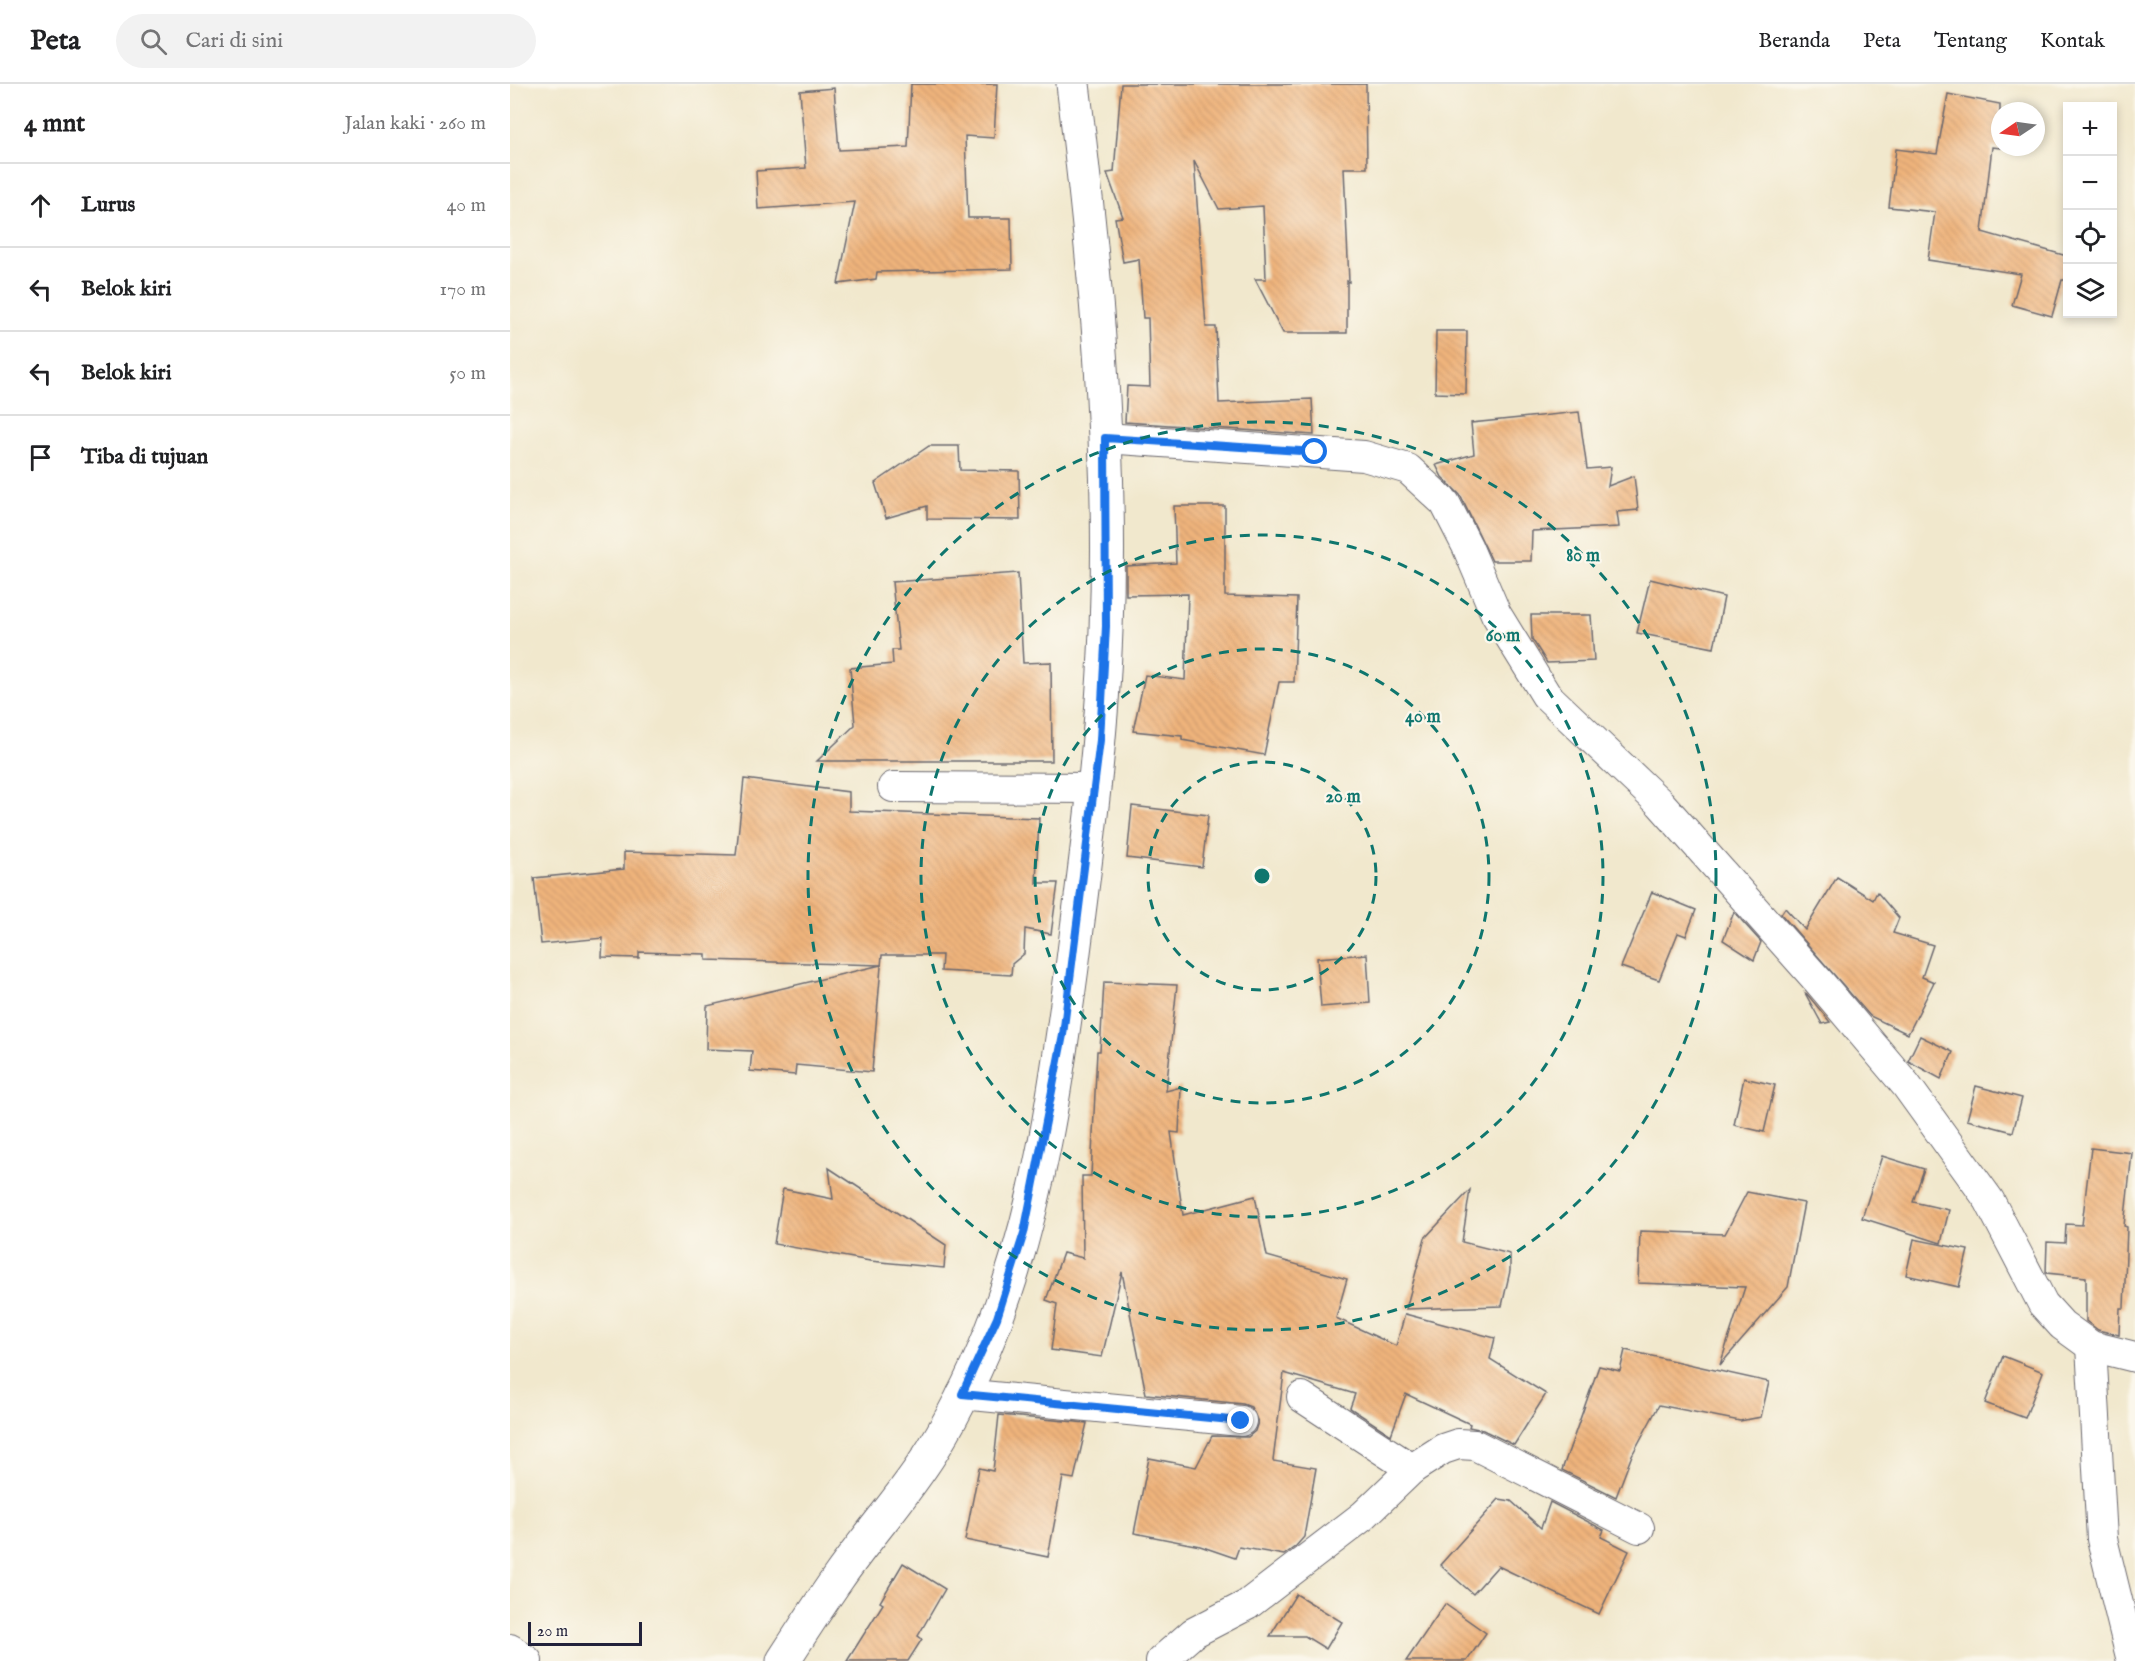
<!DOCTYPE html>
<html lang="id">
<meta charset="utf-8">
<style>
body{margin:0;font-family:"IM FELL English",serif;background:#f2f2f2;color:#202124}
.controls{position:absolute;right:18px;top:18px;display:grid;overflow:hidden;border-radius:0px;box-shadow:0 3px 9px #0003}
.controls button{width:54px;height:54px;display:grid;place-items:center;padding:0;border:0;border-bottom:2px solid #e0e0e0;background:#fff;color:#202124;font:30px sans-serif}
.compass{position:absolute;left:1481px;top:18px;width:54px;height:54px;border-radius:50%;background:#fff;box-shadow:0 3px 9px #0003;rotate:257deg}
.scale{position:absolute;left:18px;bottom:15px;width:114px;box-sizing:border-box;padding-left:6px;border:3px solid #22223b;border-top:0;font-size:16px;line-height:21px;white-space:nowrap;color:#22223b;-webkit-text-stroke:4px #fbf7ec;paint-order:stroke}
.stop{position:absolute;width:18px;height:18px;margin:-14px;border:4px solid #1a73e8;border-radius:50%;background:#fff}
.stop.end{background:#1a73e8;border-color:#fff;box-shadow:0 2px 6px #0008}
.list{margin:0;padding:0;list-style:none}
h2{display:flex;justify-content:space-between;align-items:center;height:78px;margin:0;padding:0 24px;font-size:26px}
h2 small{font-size:20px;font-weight:400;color:#757577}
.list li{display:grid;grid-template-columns:39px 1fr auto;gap:18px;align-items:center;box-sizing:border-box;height:84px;padding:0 24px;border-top:2px solid #e0e0e0}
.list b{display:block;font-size:22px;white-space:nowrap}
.list em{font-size:20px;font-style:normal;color:#757577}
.icon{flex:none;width:33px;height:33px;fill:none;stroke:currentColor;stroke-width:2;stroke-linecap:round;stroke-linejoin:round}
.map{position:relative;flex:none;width:1625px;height:1577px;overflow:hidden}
header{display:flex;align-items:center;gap:36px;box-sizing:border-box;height:84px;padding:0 30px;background:#fff;border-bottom:2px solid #e0e0e0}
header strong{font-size:28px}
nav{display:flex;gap:33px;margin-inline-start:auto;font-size:21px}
.search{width:420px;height:54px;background:#f2f2f2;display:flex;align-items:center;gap:15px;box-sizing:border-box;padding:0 21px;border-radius:33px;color:#757577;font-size:22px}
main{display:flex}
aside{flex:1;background:#fff}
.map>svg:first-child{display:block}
.building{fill:url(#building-back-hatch)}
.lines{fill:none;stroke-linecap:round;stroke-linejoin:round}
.street-casing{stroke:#6a676e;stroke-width:32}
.secondary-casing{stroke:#6a676e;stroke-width:35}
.street{stroke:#fff;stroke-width:30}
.secondary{stroke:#fff;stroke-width:33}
.route{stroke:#1a73e8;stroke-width:8}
.ring{fill:none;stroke:#0f766e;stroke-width:3;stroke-dasharray:10 8}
.centre{fill:#0f766e;stroke:#fbf7ec;stroke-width:3}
.ring-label{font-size:18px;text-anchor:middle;font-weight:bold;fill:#0f766e;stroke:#fbf7ec;stroke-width:4.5;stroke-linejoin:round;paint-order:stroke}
</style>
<header>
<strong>Peta</strong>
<div class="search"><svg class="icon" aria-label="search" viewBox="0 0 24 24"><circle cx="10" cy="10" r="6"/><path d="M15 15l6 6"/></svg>Cari di sini</div>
<nav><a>Beranda</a><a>Peta</a><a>Tentang</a><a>Kontak</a></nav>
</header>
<main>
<aside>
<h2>4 mnt<small>Jalan kaki · 260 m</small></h2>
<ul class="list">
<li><svg class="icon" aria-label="ahead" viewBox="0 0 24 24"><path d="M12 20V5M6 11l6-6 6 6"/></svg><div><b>Lurus</b></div><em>40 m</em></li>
<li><svg class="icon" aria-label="left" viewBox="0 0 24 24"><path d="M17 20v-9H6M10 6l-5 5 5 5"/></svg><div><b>Belok kiri</b></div><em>170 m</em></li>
<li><svg class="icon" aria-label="left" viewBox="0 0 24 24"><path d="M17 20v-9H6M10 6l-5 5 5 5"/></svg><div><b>Belok kiri</b></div><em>50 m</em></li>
<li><svg class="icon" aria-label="arrive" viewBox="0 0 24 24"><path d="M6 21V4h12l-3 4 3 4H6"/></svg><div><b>Tiba di tujuan</b></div></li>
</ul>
</aside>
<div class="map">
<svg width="1625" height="1577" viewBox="0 0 1625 1577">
<defs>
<pattern id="building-back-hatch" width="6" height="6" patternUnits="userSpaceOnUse" patternTransform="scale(1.5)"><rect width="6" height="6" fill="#efb47c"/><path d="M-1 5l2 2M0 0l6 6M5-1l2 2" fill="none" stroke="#cd9a6c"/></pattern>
</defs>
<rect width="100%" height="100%" fill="#fbf7ec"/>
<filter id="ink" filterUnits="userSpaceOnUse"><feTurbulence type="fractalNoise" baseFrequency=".0167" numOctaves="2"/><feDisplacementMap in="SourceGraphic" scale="12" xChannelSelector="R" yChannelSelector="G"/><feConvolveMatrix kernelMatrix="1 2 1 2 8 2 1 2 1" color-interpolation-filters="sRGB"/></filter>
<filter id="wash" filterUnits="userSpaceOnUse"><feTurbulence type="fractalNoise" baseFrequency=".008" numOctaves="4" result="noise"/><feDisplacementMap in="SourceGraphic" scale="24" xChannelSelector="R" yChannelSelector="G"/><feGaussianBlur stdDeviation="1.35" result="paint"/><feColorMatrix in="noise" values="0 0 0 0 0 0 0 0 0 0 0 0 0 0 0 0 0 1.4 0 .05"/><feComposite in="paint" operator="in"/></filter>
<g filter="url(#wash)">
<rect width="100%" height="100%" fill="#f1e8cd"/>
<g id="blocks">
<g class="building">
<path d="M 401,0 L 487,0 L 484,54 L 455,52 L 458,134 L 501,134 L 502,185 L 367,188 L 366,195 L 328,200 L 345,118 L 248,125 L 246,87 L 296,84 L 290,7 L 324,4 L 329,66 L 398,63 Z"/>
<path d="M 611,0 L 856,0 L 857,84 L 834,84 L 839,198 L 837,197 L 837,249 L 773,249 L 745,195 L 756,195 L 753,122 L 709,125 L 684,77 L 696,243 L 706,243 L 709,319 L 802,315 L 804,351 L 615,338 L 617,302 L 640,303 L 638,234 L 633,234 L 629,175 L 613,178 L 605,134 L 613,133 L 597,89 L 604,88 Z"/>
<path d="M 1438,10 L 1490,20 L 1490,64 L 1482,63 L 1472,148 L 1557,172 L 1557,196 L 1552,196 L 1542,232 L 1502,221 L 1511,190 L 1418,176 L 1425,128 L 1379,123 L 1386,65 L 1427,70 Z"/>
<path d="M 926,247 L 957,247 L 956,310 L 925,309 Z"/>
<path d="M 1069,328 L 1077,385 L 1101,383 L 1098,402 L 1124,392 L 1128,426 L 1107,428 L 1109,443 L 1022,447 L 1021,477 L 982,477 L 950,411 L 932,393 L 926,381 L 964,370 L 961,339 Z"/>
<path d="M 419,362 L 449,362 L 450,386 L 509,387 L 510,436 L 417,435 L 417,422 L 376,434 L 365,399 Z"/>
<path d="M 664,422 L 715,422 L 715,512 L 787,514 L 784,598 L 769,598 L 754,671 L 672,656 L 672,652 L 623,647 L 635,591 L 675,596 L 678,510 L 616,511 L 616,482 L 666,479 Z"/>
<path d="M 508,489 L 513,579 L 541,578 L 542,677 L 307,677 L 345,641 L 340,584 L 383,580 L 382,566 L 389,566 L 382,498 Z"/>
<path d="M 1140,495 L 1214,513 L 1204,564 L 1127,549 Z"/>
<path d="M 1021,531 L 1081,531 L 1084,577 L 1037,579 L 1022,555 Z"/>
<path d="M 234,695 L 339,708 L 339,727 L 529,734 L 526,799 L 548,799 L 541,850 L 515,845 L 514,870 L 502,880 L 501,891 L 431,887 L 432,871 L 372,871 L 362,988 L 286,981 L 285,991 L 240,987 L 242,967 L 196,965 L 197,922 L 371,881 L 196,876 L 196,870 L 129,868 L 129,874 L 92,873 L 93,854 L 31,860 L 24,794 L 114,785 L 114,768 L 226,771 Z"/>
<path d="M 622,722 L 698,731 L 692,783 L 617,774 Z"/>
<path d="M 1327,793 L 1363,816 L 1367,808 L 1389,834 L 1383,849 L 1423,861 L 1412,893 L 1424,898 L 1398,950 L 1360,932 L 1271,830 L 1275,824 L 1295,846 Z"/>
<path d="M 1142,808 L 1186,826 L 1176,852 L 1168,849 L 1149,896 L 1111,883 Z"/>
<path d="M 1224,828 L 1251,858 L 1244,876 L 1213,856 Z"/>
<path d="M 857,870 L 860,919 L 811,923 L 807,874 Z"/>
<path d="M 594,898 L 667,901 L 656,1007 L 671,1003 L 669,1049 L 661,1048 L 673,1131 L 745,1112 L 757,1172 L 837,1195 L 826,1234 L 886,1262 L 895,1230 L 985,1254 L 980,1275 L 1036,1310 L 1004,1361 L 973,1346 L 959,1343 L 960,1340 L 896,1310 L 881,1351 L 840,1324 L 845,1310 L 774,1289 L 763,1377 L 806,1384 L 794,1453 L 786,1462 L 774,1471 L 729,1463 L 725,1474 L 690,1462 L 624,1449 L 639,1374 L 686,1383 L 702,1352 L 738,1353 L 745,1347 L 748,1338 L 741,1323 L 733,1320 L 636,1310 L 612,1188 L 592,1273 L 541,1266 L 547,1220 L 536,1216 L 553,1169 L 573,1174 L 572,1092 L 581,1092 L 587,967 L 590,967 Z"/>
<path d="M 1295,909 L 1297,910 L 1320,938 L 1312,940 Z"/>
<path d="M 1410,952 L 1443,968 L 1431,995 L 1398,977 Z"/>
<path d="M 1234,994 L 1265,1001 L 1254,1048 L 1224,1041 Z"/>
<path d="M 1466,1002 L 1512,1014 L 1503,1048 L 1457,1036 Z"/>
<path d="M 1581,1064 L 1622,1069 L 1614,1142 L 1617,1143 L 1614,1224 L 1610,1224 L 1609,1251 L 1588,1246 L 1576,1237 L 1576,1193 L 1536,1189 L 1537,1158 L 1555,1159 L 1556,1140 L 1572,1141 Z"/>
<path d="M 1372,1072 L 1414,1085 L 1403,1118 L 1439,1126 L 1431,1159 L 1352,1134 Z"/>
<path d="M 319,1084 L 436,1161 L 434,1184 L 360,1177 L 264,1160 L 273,1105 L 323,1115 Z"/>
<path d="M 960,1106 L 952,1158 L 1000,1170 L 1000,1187 L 992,1222 L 896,1225 L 915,1154 Z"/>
<path d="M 1237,1108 L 1294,1119 L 1278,1203 L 1210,1281 L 1235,1203 L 1128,1199 L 1130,1147 L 1215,1150 Z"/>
<path d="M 1404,1155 L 1458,1166 L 1449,1203 L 1396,1191 Z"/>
<path d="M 1115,1266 L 1259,1298 L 1251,1333 L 1230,1337 L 1149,1321 L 1122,1371 L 1106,1413 L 1052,1386 L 1089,1282 L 1110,1287 Z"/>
<path d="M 1493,1272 L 1533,1288 L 1515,1334 L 1475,1319 Z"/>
<path d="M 489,1331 L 577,1339 L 564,1395 L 553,1393 L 538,1473 L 455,1456 L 469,1384 L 483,1387 Z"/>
<path d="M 989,1415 L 1001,1417 L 1031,1444 L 1040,1418 L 1094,1446 L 1091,1453 L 1119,1467 L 1089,1530 L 988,1482 L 963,1510 L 930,1481 Z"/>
<path d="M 393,1479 L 435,1505 L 408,1552 L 412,1555 L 398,1577 L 337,1577 L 373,1520 L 370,1518 Z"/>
<path d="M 786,1510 L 832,1538 L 816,1565 L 795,1552 L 760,1552 Z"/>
<path d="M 935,1520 L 976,1549 L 957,1577 L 896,1577 Z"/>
</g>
</g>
</g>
<g filter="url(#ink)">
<use href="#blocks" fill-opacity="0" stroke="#6a676e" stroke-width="1.5"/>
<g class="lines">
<defs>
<g id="street">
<path d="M 595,354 L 854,372 L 898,385 L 935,419 L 957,462 L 986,530 L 1036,611 L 1150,719 L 1310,899 L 1396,1001 L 1479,1116 L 1533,1220 L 1552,1241 L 1581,1262 L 1625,1273"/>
<path d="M 383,703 L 585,704"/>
<path d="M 1581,1262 L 1592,1455 L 1622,1577"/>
<path d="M 452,1310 L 731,1337"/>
<path d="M 792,1313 L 902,1385"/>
<path d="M 0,1565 L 17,1577"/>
<path d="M 651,1577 L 683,1549 L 737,1521 L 853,1432 L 902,1385 L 919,1374 L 933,1365 L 948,1360 L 965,1361 L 1129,1444"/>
</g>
<path id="secondary" d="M 273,1577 C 291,1549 309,1521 328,1494 C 358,1451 394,1412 422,1367 C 447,1326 470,1279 487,1233 C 530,1119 547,996 563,876 C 577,766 592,657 596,546 C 603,364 585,181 563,0"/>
</defs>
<use href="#street" class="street-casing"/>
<use href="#secondary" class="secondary-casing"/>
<use href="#street" class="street"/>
<use href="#secondary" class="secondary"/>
</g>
</g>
<g class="lines" filter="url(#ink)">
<path class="route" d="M 731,1337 L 452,1310 L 487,1234 L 514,1149 L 553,951 L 590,656 L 596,542 L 595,354 L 805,368"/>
</g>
<g class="ring">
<circle cx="752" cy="792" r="114"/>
<circle cx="752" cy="792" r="227"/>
<circle cx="752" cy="792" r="341"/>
<circle cx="752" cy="792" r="454"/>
</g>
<circle cx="752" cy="792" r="9" class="centre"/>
<g class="ring-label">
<text x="1073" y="477">80 m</text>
<text x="993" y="557">60 m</text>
<text x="913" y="638">40 m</text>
<text x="833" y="718">20 m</text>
</g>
</svg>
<div class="controls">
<button>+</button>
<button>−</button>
<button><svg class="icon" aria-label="locate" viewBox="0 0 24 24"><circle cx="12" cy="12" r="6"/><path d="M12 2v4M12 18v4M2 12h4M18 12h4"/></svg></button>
<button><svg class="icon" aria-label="layers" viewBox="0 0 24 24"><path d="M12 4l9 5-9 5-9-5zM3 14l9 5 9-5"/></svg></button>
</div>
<svg class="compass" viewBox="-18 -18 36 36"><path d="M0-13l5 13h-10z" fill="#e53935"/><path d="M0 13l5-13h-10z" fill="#757577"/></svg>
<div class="scale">20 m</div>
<div class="stop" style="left:805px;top:368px"></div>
<div class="stop end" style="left:731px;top:1337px"></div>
</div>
</main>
